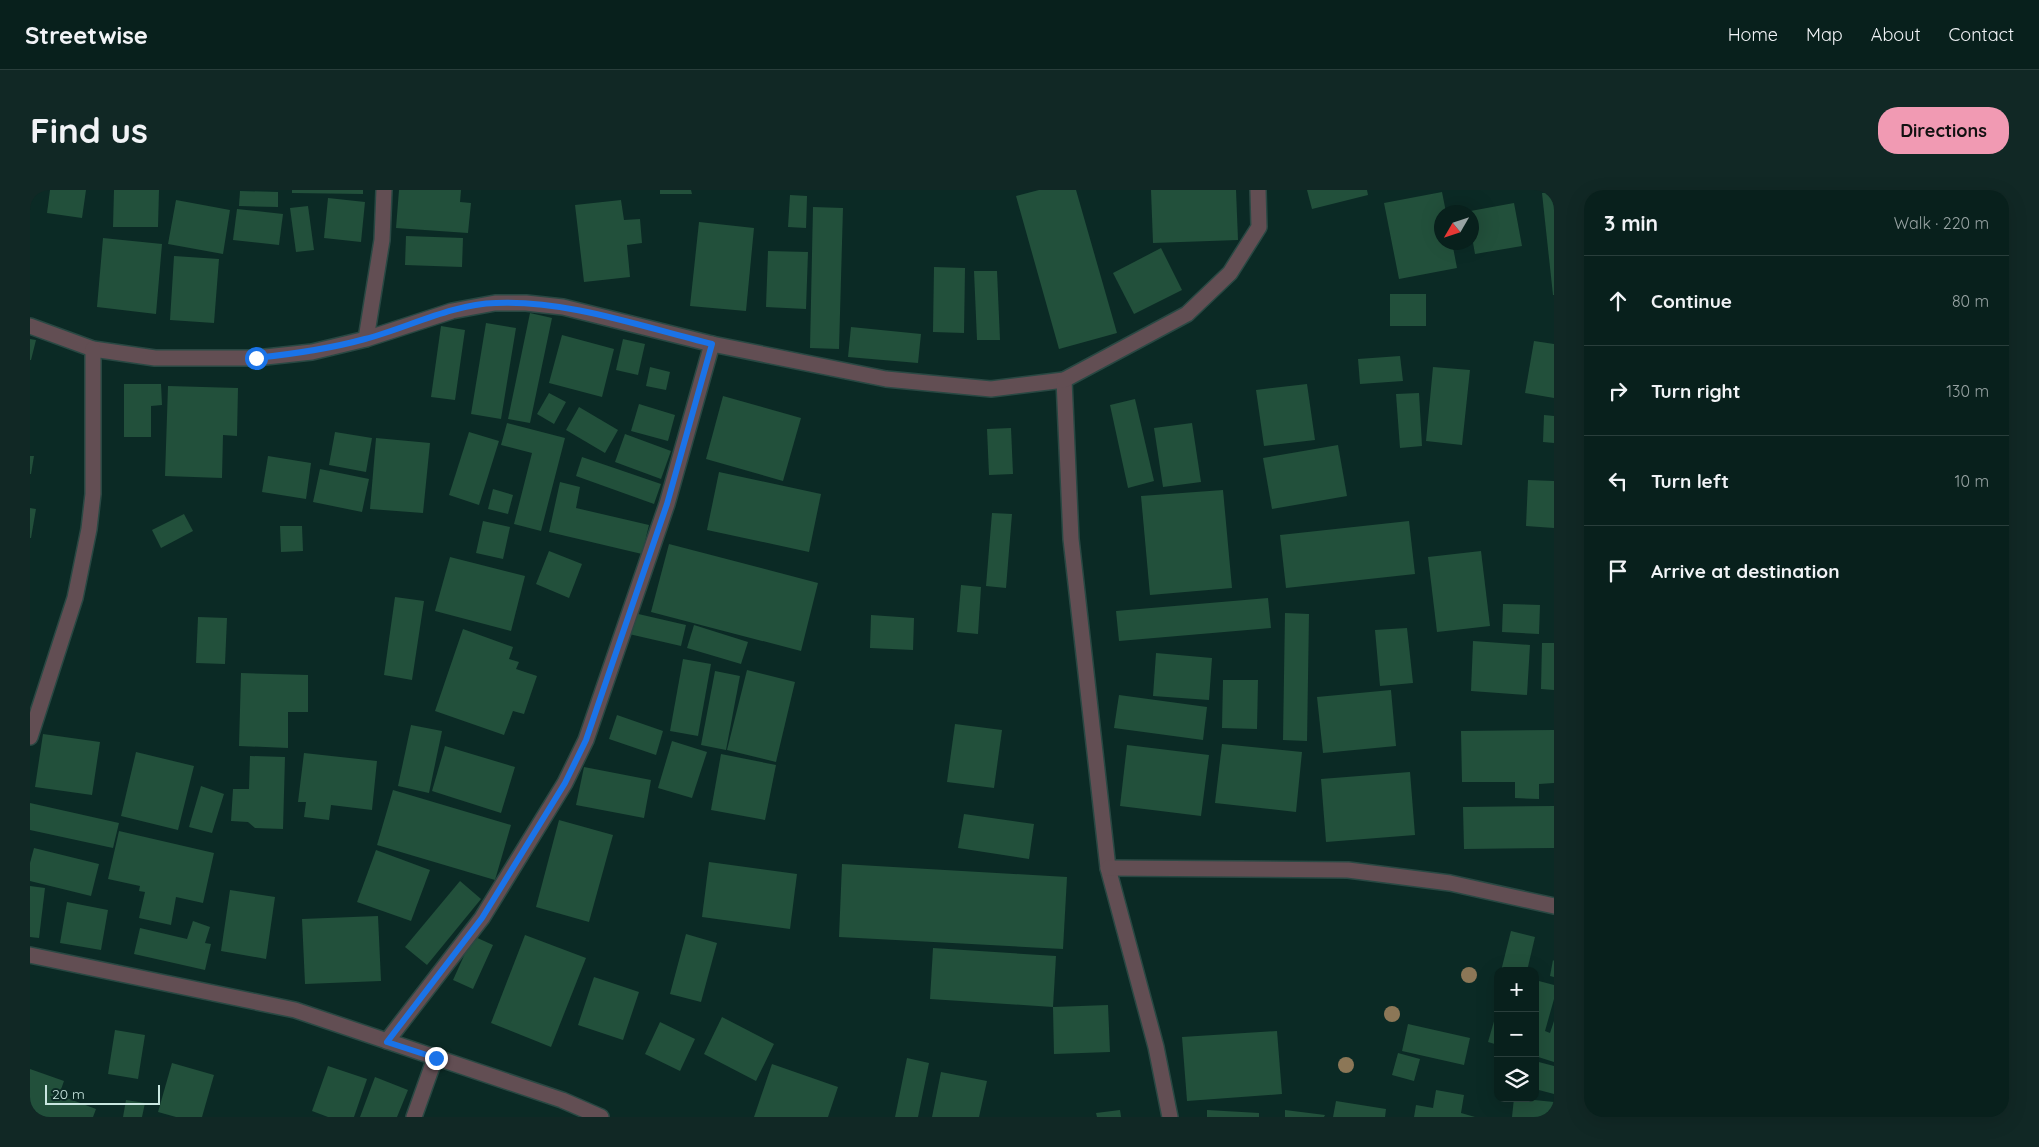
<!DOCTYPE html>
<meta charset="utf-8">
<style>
body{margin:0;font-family:Quicksand,sans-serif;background:#112825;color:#f1f3f6}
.controls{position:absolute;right:15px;bottom:15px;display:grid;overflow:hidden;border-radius:10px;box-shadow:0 5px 20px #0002}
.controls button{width:45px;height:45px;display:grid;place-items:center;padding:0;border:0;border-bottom:1px solid #293e3b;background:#08201c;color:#f1f3f6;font:25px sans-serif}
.compass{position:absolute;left:1404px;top:15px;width:45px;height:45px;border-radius:50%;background:#08201c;box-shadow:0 5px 20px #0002;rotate:231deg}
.scale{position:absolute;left:15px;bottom:12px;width:115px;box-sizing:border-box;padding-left:5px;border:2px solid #c9e6e0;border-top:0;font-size:14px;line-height:18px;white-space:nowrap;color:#c9e6e0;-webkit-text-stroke:4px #0b2a25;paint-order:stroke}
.stop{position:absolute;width:15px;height:15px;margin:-11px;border:4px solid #1a73e8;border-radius:50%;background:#fff}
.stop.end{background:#1a73e8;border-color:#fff;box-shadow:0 1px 5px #0008}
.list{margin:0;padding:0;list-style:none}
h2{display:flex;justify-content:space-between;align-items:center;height:65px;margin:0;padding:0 20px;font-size:21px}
h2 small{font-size:16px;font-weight:400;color:#98a3a3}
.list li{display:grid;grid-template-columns:32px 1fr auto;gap:15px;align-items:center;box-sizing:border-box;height:90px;padding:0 20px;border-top:1px solid #293e3b}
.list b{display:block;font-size:19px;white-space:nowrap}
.list em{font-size:16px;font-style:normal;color:#98a3a3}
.icon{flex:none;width:28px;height:28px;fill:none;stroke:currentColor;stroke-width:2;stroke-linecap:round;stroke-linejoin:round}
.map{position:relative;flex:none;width:1524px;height:927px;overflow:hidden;border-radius:20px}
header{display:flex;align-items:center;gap:30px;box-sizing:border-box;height:70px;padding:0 25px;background:#08201c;border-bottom:1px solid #293e3b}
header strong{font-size:24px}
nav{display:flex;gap:28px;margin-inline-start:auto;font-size:18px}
.intro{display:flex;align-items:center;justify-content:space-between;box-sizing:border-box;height:120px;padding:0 30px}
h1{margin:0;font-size:35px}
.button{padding:12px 22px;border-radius:20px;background:#f19ab3;color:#111;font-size:18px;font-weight:700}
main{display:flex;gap:30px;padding:0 30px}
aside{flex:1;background:#08201c;border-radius:20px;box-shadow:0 5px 20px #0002}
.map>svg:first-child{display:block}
.building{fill:#22503b}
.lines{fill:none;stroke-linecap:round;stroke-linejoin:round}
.minor-casing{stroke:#294843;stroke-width:18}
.minor{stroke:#624e53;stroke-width:15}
.tree{fill:#8c7757}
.route{stroke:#1a73e8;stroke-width:6}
</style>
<header>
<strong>Streetwise</strong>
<nav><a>Home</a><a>Map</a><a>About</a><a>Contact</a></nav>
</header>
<div class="intro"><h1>Find us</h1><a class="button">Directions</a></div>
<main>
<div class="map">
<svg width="1524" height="927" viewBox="0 0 1524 927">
<rect width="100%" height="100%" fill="#0b2a25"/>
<g class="building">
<path d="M 20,0 L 56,0 L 52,28 L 17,23 Z"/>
<path d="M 84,0 L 129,0 L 128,37 L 83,37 Z"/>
<path d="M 262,0 L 333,0 L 333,4 L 262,3 Z"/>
<path d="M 369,0 L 431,0 L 430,12 L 441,13 L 438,43 L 366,38 Z"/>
<path d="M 630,0 L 661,0 L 662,4 L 630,4 Z"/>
<path d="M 1009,0 L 1046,0 L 1087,143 L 1029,159 L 986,6 Z"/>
<path d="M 1121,0 L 1206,0 L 1208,50 L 1123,53 Z"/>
<path d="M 1277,0 L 1337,0 L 1338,5 L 1282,19 Z"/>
<path d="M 210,1 L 248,2 L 248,17 L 209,16 Z"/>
<path d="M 1412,2 L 1416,22 L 1412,22 L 1412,52 L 1422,52 L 1427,78 L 1369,89 L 1354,13 Z"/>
<path d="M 1524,2 L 1524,105 L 1523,105 L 1512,3 Z"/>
<path d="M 760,5 L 777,6 L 776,38 L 758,37 Z"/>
<path d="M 298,8 L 335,12 L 331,52 L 294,48 Z"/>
<path d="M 146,10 L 200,20 L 193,64 L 138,54 Z"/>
<path d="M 591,10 L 594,30 L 610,29 L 612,53 L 597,55 L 600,87 L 554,92 L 545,15 Z"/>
<path d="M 1484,13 L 1492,56 L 1445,64 L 1442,47 L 1442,22 L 1435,22 Z"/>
<path d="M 278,16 L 284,60 L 266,62 L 260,18 Z"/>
<path d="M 783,17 L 813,18 L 809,159 L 780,158 Z"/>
<path d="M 207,19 L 253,24 L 249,55 L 203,50 Z"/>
<path d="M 669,32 L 724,38 L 716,121 L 660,116 Z"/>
<path d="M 376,46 L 433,48 L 432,77 L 375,75 Z"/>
<path d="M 73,48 L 132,54 L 126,124 L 67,117 Z"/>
<path d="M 1131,58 L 1152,100 L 1104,124 L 1083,83 Z"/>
<path d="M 738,61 L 778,62 L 776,119 L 736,117 Z"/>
<path d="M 144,66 L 189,69 L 184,133 L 140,130 Z"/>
<path d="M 904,77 L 935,78 L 934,143 L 903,142 Z"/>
<path d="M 944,81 L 967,81 L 970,150 L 947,150 Z"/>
<rect x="1360" y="104" width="36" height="32"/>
<path d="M 500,123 L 522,128 L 500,233 L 478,229 Z"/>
<path d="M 456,133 L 486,138 L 471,229 L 441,224 Z"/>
<path d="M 411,136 L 435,140 L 425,210 L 401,207 Z"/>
<path d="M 821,137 L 891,144 L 888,173 L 818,167 Z"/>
<path d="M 532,145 L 584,159 L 572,207 L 519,193 Z"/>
<path d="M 0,149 L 6,150 L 1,170 L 0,170 Z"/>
<path d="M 593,149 L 615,154 L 608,185 L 586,180 Z"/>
<path d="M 1504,151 L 1524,154 L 1524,208 L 1495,203 Z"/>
<path d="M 1370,166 L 1373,191 L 1330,194 L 1328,169 Z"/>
<path d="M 620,177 L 640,182 L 636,200 L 616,196 Z"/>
<path d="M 1403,177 L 1440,180 L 1432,255 L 1396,251 Z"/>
<path d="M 94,194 L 131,194 L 132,215 L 121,216 L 121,247 L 94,247 Z"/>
<path d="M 1277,194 L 1285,250 L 1234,256 L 1226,200 Z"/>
<path d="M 138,196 L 208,198 L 207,246 L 193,245 L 192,288 L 135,286 Z"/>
<path d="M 519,203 L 536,212 L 524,234 L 507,224 Z"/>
<path d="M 1389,203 L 1392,256 L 1370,258 L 1366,204 Z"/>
<path d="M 693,206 L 771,228 L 753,291 L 676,269 Z"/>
<path d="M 1105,209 L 1124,291 L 1098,298 L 1080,215 Z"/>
<path d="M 609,214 L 645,225 L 638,251 L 601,241 Z"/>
<path d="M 549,217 L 588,240 L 575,263 L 536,240 Z"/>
<path d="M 1514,225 L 1524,226 L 1524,253 L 1513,252 Z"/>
<path d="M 477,233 L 535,248 L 511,341 L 484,334 L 502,263 L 471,255 Z"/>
<path d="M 1162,233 L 1171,292 L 1133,297 L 1124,238 Z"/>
<path d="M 981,238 L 983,284 L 959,285 L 957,239 Z"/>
<path d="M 305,242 L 342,248 L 336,282 L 299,275 Z"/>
<path d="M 439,242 L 469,251 L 449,315 L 419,305 Z"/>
<path d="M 595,244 L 641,261 L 631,289 L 585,272 Z"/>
<path d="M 346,248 L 400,253 L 393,323 L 340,319 Z"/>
<path d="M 1308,255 L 1317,306 L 1242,319 L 1233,268 Z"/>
<path d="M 0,266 L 4,266 L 1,284 L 0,284 Z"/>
<path d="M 238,266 L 281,273 L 276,309 L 232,302 Z"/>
<path d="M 552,267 L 631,294 L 624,314 L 546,286 Z"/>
<path d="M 290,279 L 339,289 L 332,322 L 283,312 Z"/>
<path d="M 689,282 L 791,304 L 779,362 L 677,340 Z"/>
<path d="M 1498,290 L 1524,291 L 1524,338 L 1496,336 Z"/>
<path d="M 530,292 L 550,297 L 546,318 L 619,335 L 612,364 L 519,342 Z"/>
<path d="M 463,299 L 483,305 L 478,324 L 458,319 Z"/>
<path d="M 1193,300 L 1202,398 L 1120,405 L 1111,306 Z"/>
<path d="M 0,318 L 6,319 L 1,348 L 0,348 Z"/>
<path d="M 962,323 L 982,324 L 976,398 L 956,396 Z"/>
<path d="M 154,324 L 163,341 L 131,358 L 122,340 Z"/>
<path d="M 453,331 L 480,337 L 473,369 L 446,363 Z"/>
<path d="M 1379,331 L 1385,384 L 1256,398 L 1250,345 Z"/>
<path d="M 250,336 L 272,336 L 273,361 L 251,362 Z"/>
<path d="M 639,354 L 788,393 L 771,461 L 621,422 Z"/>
<path d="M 519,361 L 552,374 L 539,408 L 506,394 Z"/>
<path d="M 1451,361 L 1460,436 L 1407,442 L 1398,367 Z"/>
<path d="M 420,367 L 495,386 L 481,441 L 405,421 Z"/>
<path d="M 931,395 L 951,397 L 948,444 L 927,442 Z"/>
<path d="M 365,407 L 394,411 L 382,490 L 354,485 Z"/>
<path d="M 1238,408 L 1241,438 L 1089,451 L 1086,421 Z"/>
<path d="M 1473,414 L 1510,415 L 1509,444 L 1472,442 Z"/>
<path d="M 604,423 L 656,435 L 651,456 L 599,444 Z"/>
<path d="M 1255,423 L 1279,424 L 1277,551 L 1253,550 Z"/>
<path d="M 841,425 L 884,428 L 883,460 L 840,458 Z"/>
<path d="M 168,427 L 197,428 L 195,474 L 166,473 Z"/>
<path d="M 664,435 L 718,452 L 711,474 L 657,458 Z"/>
<path d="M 1377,438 L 1383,493 L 1350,496 L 1345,440 Z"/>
<path d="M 433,439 L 483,457 L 479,469 L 489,472 L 486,479 L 507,486 L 494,524 L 483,521 L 474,545 L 405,521 Z"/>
<path d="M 1443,451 L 1500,455 L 1497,505 L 1441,501 Z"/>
<path d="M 1512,453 L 1524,453 L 1524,500 L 1511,499 Z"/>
<path d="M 1126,463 L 1182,468 L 1179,510 L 1123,506 Z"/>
<path d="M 653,469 L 681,474 L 668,546 L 640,541 Z"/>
<path d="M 717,480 L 765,492 L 746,572 L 697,560 Z"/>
<path d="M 685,481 L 710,486 L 696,560 L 671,555 Z"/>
<path d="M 211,483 L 278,485 L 278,522 L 258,522 L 258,558 L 209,556 Z"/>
<path d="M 1193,490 L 1228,490 L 1227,539 L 1192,538 Z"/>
<path d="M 1361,500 L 1366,556 L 1293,563 L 1287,507 Z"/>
<path d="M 1089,505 L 1177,517 L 1173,550 L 1084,538 Z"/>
<path d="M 587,525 L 633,541 L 626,565 L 579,549 Z"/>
<path d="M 925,534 L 972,540 L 964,598 L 917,592 Z"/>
<path d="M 381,535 L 412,541 L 399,603 L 368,596 Z"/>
<path d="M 1524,540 L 1524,593 L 1509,594 L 1509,609 L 1485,608 L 1485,592 L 1432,592 L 1431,541 Z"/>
<path d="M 13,544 L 70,552 L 62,605 L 5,597 Z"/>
<path d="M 642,551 L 677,562 L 662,608 L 628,598 Z"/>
<path d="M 1192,554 L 1272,562 L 1266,622 L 1185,613 Z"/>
<path d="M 1097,555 L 1179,565 L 1171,626 L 1090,616 Z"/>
<path d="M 415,556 L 485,577 L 471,623 L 402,601 Z"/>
<path d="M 106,562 L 164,576 L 148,640 L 91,626 Z"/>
<path d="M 274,563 L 347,571 L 342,620 L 301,615 L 299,630 L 274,627 L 276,612 L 268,612 Z"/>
<path d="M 691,564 L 746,575 L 735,630 L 681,620 Z"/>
<path d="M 220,566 L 255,567 L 253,639 L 225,638 L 218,632 L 201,631 L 203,599 L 219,599 Z"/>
<path d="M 554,577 L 621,590 L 614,628 L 546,615 Z"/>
<path d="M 1380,582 L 1385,645 L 1296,652 L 1291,589 Z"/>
<path d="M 171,596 L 194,604 L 182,643 L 159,637 Z"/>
<path d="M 363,600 L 481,635 L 465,690 L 347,655 Z"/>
<path d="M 0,613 L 89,633 L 83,658 L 0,640 Z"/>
<path d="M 1524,616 L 1524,658 L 1434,659 L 1433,617 Z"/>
<path d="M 934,624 L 1004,634 L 999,669 L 928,658 Z"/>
<path d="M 529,630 L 583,645 L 559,732 L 506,717 Z"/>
<path d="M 89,641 L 184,663 L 173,713 L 146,707 L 141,735 L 109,728 L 115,702 L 109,701 L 110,696 L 78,689 Z"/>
<path d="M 4,658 L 69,674 L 61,706 L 0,691 L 0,673 Z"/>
<path d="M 346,660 L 400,680 L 381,731 L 327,712 Z"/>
<path d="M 679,672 L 767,684 L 760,739 L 672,727 Z"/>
<path d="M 812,674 L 1037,687 L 1033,759 L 809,747 Z"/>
<path d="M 430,691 L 451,709 L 397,775 L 375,757 Z"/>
<path d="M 0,696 L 15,698 L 9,748 L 0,747 Z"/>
<path d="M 200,700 L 245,707 L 236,769 L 191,761 Z"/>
<path d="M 37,712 L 78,720 L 71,760 L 30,753 Z"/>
<path d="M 348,726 L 351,791 L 275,794 L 272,729 Z"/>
<path d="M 163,731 L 180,737 L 175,753 L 181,754 L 175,780 L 104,764 L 110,738 L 157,749 Z"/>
<path d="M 1481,741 L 1505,747 L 1497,781 L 1471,781 Z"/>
<path d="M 656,744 L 687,753 L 671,812 L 640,804 Z"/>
<path d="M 495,745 L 556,768 L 521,857 L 461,833 Z"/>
<path d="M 443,746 L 463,755 L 443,799 L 423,790 Z"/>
<path d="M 903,758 L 1026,766 L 1023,817 L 900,809 Z"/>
<path d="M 1523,770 L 1524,771 L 1524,787 L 1520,786 Z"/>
<path d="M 564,787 L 609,802 L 593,850 L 548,835 Z"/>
<path d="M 1505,790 L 1524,795 L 1524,809 L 1515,841 L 1520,843 L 1524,831 L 1524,872 L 1505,866 Z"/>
<path d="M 1078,815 L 1080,862 L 1024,864 L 1023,817 Z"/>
<path d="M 1467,821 L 1468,821 L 1468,855 L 1458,852 Z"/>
<path d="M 692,827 L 744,854 L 726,891 L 674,864 Z"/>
<path d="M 630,832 L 665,849 L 650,881 L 615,864 Z"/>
<path d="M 1378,834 L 1440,848 L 1434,875 L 1372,861 Z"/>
<path d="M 85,840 L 115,845 L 108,889 L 78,884 Z"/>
<path d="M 1247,841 L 1252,904 L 1157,911 L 1152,847 Z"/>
<path d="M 1368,863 L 1390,869 L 1384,891 L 1362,885 Z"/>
<path d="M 877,868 L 899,873 L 888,927 L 865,927 Z"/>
<path d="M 1505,871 L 1524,876 L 1524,904 L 1505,899 Z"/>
<path d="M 142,873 L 184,885 L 172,927 L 146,927 L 128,922 Z"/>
<path d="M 742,874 L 808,897 L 798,927 L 724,927 Z"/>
<path d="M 298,876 L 337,889 L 324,927 L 298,927 L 282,921 Z"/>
<path d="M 0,879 L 34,891 L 29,905 L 66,919 L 63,927 L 0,927 Z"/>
<path d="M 911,882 L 957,891 L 949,927 L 902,927 Z"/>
<path d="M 345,887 L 378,900 L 367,927 L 330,927 Z"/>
<path d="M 1406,900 L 1434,905 L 1431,923 L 1445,927 L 1384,927 L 1386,915 L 1403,918 Z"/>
<path d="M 1484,908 L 1524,912 L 1523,927 L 1482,927 Z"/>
<path d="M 96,910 L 115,913 L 112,927 L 93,927 Z"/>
<path d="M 1306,911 L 1356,919 L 1355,927 L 1303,927 Z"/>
<path d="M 1090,920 L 1091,927 L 1067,927 L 1066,923 Z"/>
<path d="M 1177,920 L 1229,923 L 1229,927 L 1177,927 Z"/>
<path d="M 1255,920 L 1295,925 L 1294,927 L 1255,927 Z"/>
</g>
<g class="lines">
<defs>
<g id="minor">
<path d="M 0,136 L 63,159 L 125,168 L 226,168 L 282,162 L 336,149 L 422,121 L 465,113 L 496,113 L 533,117 L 682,154 L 856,189 L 961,199 L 1034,190 L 1041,349 L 1078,678 L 1126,857 L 1140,927"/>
<path d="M 336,149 L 352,50 L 354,0"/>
<path d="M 1034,190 L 1157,124 L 1200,83 L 1229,37 L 1228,0"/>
<path d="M 0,547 L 45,408 L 59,339 L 63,304 L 63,159"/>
<path d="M 1078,678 L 1318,680 L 1420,693 L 1524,716"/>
<path d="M 0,765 L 265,820 L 532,910 L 571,927"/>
<path d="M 357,851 L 452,728 L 535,593 L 556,550 L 637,314 L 682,154"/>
<path d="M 384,927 L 405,868"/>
</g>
</defs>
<use href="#minor" class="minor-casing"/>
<use href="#minor" class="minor"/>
</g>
<g class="tree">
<circle cx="1439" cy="785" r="8"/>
<circle cx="1362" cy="824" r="8"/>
<circle cx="1316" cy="875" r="8"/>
</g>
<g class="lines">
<path class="route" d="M 226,168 C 263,164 299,159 335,149 C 377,138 422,114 466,113 C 539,110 612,137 682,154 L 637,314 L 556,550 L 535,593 L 452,728 L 357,852 L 406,868"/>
</g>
</svg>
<div class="controls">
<button>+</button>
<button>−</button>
<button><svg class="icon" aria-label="layers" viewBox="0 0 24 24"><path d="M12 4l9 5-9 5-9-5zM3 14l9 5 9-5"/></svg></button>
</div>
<svg class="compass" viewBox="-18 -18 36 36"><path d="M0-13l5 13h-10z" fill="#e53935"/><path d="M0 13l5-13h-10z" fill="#98a3a3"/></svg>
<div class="scale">20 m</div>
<div class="stop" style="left:226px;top:168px"></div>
<div class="stop end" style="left:406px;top:868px"></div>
</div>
<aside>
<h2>3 min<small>Walk · 220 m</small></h2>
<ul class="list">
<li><svg class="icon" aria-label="ahead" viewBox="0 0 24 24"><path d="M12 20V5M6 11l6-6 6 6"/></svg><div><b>Continue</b></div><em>80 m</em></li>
<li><svg class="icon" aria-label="right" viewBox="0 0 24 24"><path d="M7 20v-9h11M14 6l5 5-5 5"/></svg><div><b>Turn right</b></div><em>130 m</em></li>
<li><svg class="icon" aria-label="left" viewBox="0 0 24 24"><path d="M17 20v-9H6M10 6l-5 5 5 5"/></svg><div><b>Turn left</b></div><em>10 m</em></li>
<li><svg class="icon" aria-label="arrive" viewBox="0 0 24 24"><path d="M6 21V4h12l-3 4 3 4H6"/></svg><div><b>Arrive at destination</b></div></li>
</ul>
</aside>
</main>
